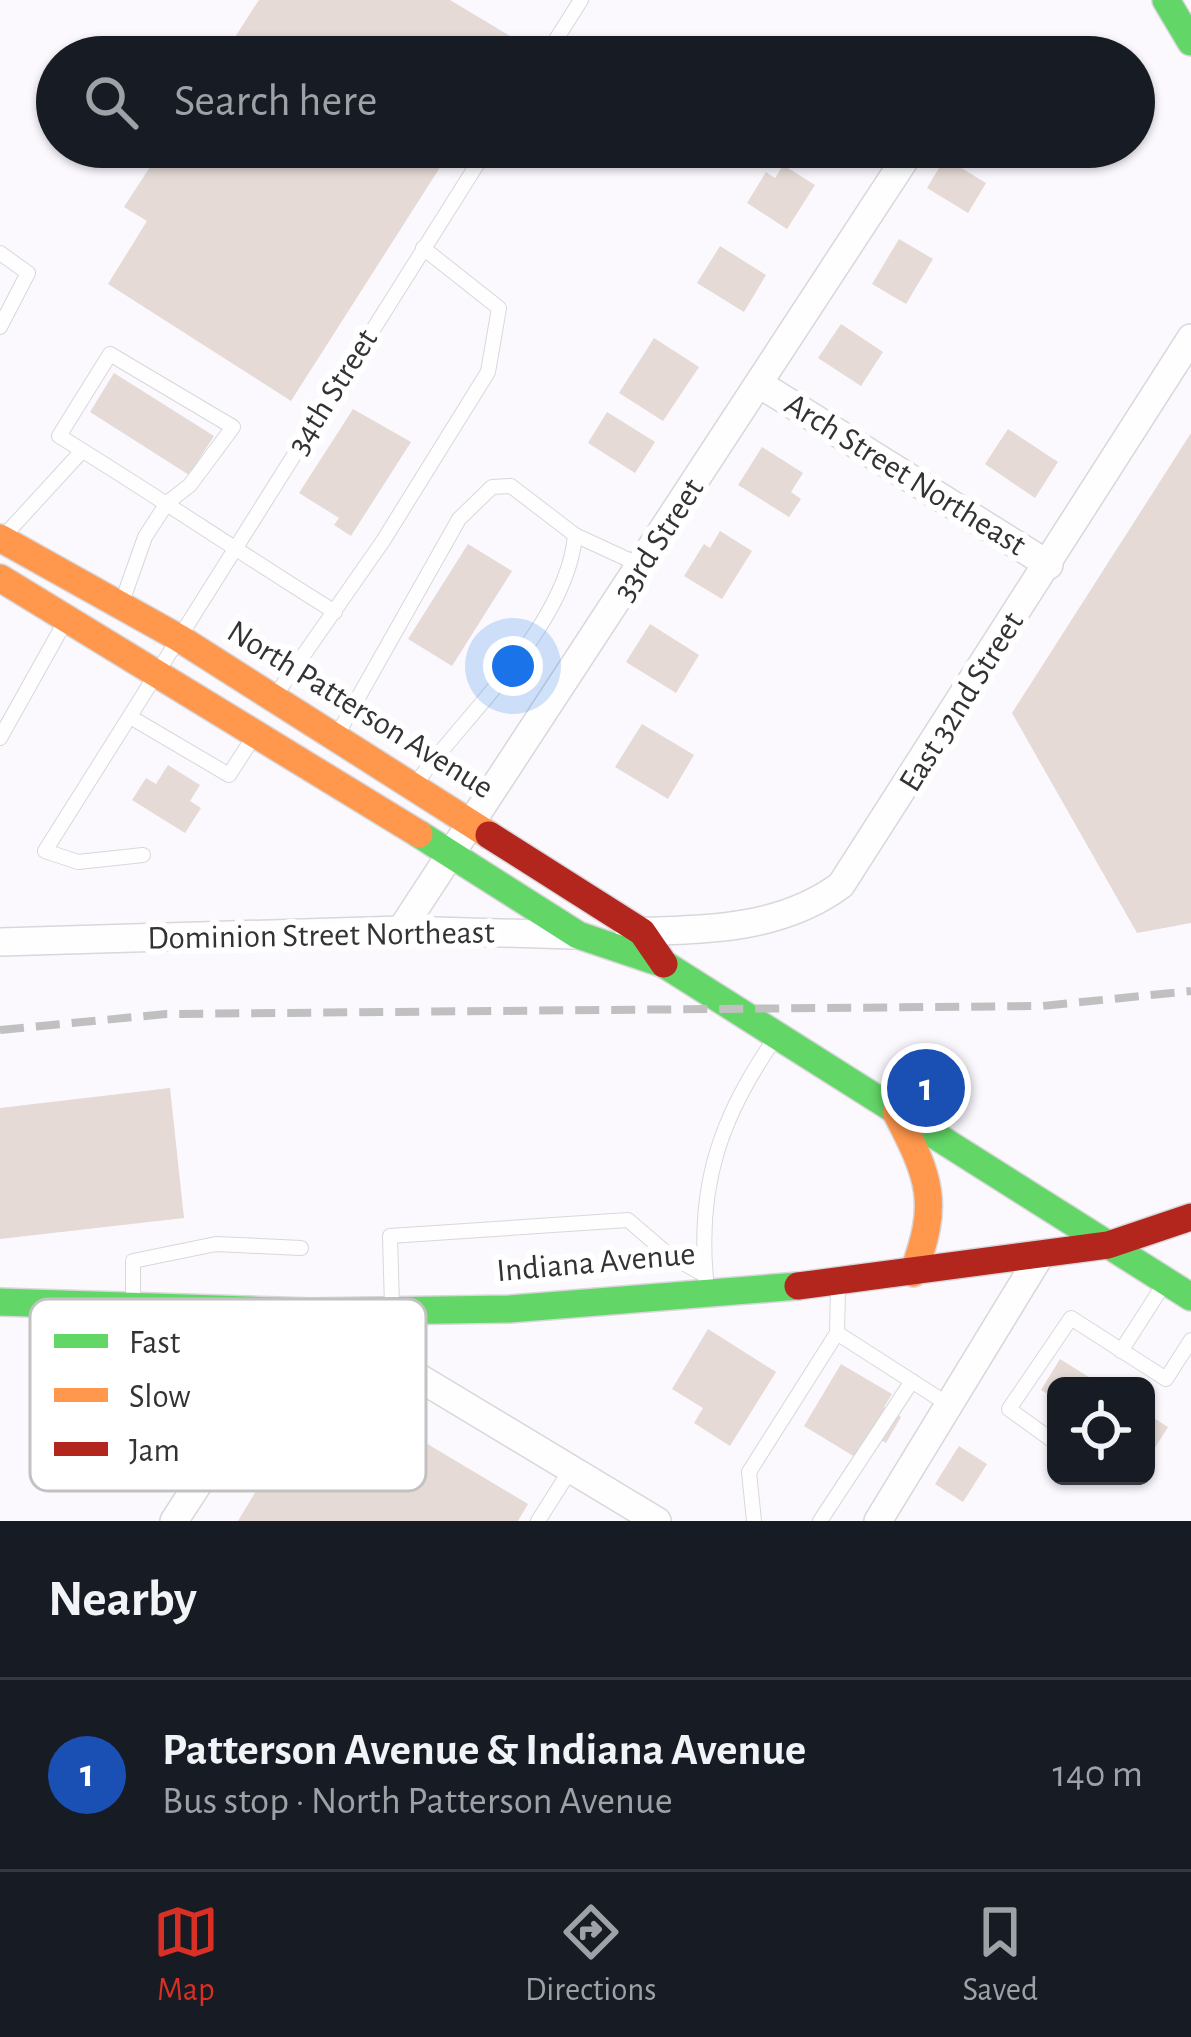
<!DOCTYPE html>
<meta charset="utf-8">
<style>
body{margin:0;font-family:"Alegreya Sans",sans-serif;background:#242831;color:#f1f3f6}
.controls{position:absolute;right:36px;bottom:36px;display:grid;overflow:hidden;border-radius:18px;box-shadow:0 3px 9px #0004}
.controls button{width:108px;height:108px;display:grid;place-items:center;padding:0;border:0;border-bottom:3px solid #363941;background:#171b24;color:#f1f3f6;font:60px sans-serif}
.you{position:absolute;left:513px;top:666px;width:42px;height:42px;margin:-30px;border:9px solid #fff;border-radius:50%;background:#1a73e8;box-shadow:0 0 0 18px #1a73e833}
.badge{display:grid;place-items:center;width:78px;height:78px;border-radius:50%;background:#d93025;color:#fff;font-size:39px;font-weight:700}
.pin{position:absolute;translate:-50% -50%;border:6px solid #fff;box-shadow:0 3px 12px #0006}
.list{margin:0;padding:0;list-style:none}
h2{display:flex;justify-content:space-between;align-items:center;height:156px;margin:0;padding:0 48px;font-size:51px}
h2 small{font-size:39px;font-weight:400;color:#9ea1a6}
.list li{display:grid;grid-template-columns:78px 1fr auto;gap:36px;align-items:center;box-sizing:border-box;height:192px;padding:0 48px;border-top:3px solid #363941}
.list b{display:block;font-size:45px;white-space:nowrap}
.list p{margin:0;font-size:39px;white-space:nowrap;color:#9ea1a6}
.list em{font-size:39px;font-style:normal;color:#9ea1a6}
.icon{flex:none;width:66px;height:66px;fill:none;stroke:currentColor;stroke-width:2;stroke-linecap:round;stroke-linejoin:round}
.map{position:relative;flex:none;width:1191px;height:1521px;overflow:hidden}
.search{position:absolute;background:#171b24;box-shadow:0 3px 9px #0004;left:36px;right:36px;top:36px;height:132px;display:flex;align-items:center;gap:30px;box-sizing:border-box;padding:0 42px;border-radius:66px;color:#9ea1a6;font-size:45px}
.sheet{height:348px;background:#171b24}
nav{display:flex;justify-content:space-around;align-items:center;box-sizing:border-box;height:168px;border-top:3px solid #363941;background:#171b24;font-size:33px;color:#9ea1a6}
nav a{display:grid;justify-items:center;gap:6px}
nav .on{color:#d93025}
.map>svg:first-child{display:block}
.building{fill:#e5dad6}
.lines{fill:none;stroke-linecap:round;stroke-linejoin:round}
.lane-casing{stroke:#d8d7da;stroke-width:16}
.street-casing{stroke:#d8d7da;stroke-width:30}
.fast-casing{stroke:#d8d7da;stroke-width:30}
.slow-casing{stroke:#d8d7da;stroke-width:30}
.jam-casing{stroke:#d8d7da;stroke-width:30}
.lane{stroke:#fefeff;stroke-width:14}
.street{stroke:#fefeff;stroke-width:27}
.fast{stroke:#63d668;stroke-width:27}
.slow{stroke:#ff974d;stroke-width:27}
.jam{stroke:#b3261e;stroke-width:27}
.rail{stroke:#c0c0c1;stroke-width:8;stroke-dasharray:24 12;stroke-linecap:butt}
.labels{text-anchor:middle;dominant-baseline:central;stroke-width:12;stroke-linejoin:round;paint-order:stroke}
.street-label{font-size:33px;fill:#333235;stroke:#fff}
.key{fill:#fff;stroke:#c2c2c2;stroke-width:3}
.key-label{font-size:33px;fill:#333235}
</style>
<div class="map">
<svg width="1191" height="1521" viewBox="0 0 1191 1521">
<rect width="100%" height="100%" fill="#fbf9fe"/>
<g class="building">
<path d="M 259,0 L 450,0 L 520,42 L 510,57 L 222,57 Z"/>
<path d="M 163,147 L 453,147 L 291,401 L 108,284 L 147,221 L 124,207 Z"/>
<path d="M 945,158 L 986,183 L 968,213 L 927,188 Z"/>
<path d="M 783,165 L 815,185 L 787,229 L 747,203 L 766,172 L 775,178 Z"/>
<path d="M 899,239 L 933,259 L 906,304 L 872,284 Z"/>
<path d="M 720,246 L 766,275 L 744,312 L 697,283 Z"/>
<path d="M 841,324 L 883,352 L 861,386 L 818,358 Z"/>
<path d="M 654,338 L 699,367 L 663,421 L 619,393 Z"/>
<path d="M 114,373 L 214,436 L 189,475 L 90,412 Z"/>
<path d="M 353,409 L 411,442 L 351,536 L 334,525 L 339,518 L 299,493 Z"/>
<path d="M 607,412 L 655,442 L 635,473 L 588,443 Z"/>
<path d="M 1008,429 L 1058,462 L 1035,498 L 985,464 Z"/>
<path d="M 1191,433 L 1191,923 L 1137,933 L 1012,713 Z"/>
<path d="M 762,447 L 803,473 L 791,492 L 801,499 L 789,517 L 738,485 Z"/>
<path d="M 720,531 L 752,551 L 722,599 L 684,576 L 704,544 L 710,548 Z"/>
<path d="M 468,544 L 512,571 L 452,666 L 408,639 Z"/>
<path d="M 650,624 L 699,655 L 676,693 L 626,662 Z"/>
<path d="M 642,724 L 694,755 L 668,799 L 615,767 Z"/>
<path d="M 168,765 L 200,785 L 190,801 L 201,808 L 185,833 L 132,800 L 146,778 L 156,784 Z"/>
<path d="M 170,1088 L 184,1218 L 0,1239 L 0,1108 Z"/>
<path d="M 708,1329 L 776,1372 L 730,1446 L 694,1423 L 703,1408 L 672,1389 Z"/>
<path d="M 1060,1359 L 1103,1386 L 1056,1386 L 1056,1399 L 1041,1390 Z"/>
<path d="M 841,1364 L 892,1394 L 884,1407 L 901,1417 L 886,1443 L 869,1433 L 855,1457 L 804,1426 Z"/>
<path d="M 322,1381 L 528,1504 L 518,1521 L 238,1521 Z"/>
<path d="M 1146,1413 L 1168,1427 L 1146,1462 Z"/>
<path d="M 959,1446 L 987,1464 L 963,1502 L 935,1484 Z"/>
</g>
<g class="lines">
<defs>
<g id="lane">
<path d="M 545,57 L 581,0"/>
<path d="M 0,253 L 28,273 L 0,327"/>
<path d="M 5,535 L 82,451"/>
<path d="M 122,602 L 145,537 L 167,503 L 190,485 L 233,427 L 110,354 L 59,436 C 152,493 242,554 335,612"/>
<path d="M 277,693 L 383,541 L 488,372 L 499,308 L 423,248"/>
<path d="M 132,718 L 229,775 L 256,733"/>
<path d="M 337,735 L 459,519 L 492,487 L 511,486 L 575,535 L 642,566"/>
<path d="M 0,738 L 66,620"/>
<path d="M 417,782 C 467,713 568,623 575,535"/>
<path d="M 143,855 L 78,862 L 45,851 L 488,147"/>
<path d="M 706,1278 C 697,1183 722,1114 776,1037"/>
<path d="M 133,1301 L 133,1261 L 216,1244 L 301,1248"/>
<path d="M 392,1306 L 390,1236 L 628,1220 L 670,1256 L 705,1275"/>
<path d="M 837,1333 L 949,1405"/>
<path d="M 1121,1351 L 1164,1284"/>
<path d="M 1056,1443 L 1009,1409 L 1071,1318 L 1166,1379 L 1191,1340"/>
<path d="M 538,1521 L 571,1469"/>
<path d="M 754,1521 L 749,1472 L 837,1333 L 838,1289"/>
<path d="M 820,1521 L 912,1381"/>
</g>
<g id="street">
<path d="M 761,385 L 1049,565"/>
<path d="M 401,930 L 913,147"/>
<path d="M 629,932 C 704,929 779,931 841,885 L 1191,338"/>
<path d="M 0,942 L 401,930 L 573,935"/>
<path d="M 174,1521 L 310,1312 L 657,1521"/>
<path d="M 878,1521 L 1041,1254"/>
</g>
<g id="fast">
<path d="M 1166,0 L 1191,42"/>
<path d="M 419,834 L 578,935 L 664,964 L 1191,1297"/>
<path d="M 0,1302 L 310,1312 L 509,1309 L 798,1286"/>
</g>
<g id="slow">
<path d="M 0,538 L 179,638 L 489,835"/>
<path d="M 0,578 L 419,834"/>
<path d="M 896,1112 C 930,1178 940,1202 913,1273"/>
</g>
<g id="jam">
<path d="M 489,835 L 642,932 L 664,964"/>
<path d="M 798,1286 L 1108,1245 L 1191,1217"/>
</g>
</defs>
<use href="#lane" class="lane-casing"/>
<use href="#street" class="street-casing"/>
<use href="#fast" class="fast-casing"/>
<use href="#slow" class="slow-casing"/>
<use href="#jam" class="jam-casing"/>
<use href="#lane" class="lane"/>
<use href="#street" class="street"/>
<use href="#fast" class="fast"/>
<use href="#slow" class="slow"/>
<use href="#jam" class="jam"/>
<path class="rail" d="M 0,1030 L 166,1014 L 1042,1006 L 1191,991"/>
</g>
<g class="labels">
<g class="street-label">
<text transform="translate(333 392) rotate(-58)">34th Street</text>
<text transform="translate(905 475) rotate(32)">Arch Street Northeast</text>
<text transform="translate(659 540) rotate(-57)">33rd Street</text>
<text transform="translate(962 702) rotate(-58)">East 32nd Street</text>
<text transform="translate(360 710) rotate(32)">North Patterson Avenue</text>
<text transform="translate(321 936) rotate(-1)">Dominion Street Northeast</text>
<text transform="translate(596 1263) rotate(-5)">Indiana Avenue</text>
</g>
</g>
<rect x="30" y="1299" width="396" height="192" rx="18" class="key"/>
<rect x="54" y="1334" width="54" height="14" fill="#63d668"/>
<rect x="54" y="1388" width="54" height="14" fill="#ff974d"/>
<rect x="54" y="1442" width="54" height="14" fill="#b3261e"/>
<g class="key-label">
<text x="129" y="1353">Fast</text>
<text x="129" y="1407">Slow</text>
<text x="129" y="1461">Jam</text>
</g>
</svg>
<div class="controls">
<button><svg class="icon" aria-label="locate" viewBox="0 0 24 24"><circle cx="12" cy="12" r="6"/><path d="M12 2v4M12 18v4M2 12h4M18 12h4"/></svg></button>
</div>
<div class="you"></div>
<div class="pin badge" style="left:926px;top:1088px;background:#1a4fb4">1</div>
<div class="search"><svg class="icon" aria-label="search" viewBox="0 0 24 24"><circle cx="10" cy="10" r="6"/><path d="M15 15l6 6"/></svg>Search here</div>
</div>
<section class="sheet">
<h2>Nearby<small></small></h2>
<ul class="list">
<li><span class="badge" style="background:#1a4fb4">1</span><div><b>Patterson Avenue &amp; Indiana Avenue</b><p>Bus stop · North Patterson Avenue</p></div><em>140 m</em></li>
</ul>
</section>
<nav>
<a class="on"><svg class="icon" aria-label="map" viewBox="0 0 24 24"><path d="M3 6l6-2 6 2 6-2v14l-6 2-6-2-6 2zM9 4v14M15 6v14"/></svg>Map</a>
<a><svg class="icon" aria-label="directions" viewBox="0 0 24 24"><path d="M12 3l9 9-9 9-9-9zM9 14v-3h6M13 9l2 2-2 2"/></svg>Directions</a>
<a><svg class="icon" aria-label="saved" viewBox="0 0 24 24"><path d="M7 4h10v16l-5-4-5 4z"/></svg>Saved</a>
</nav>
